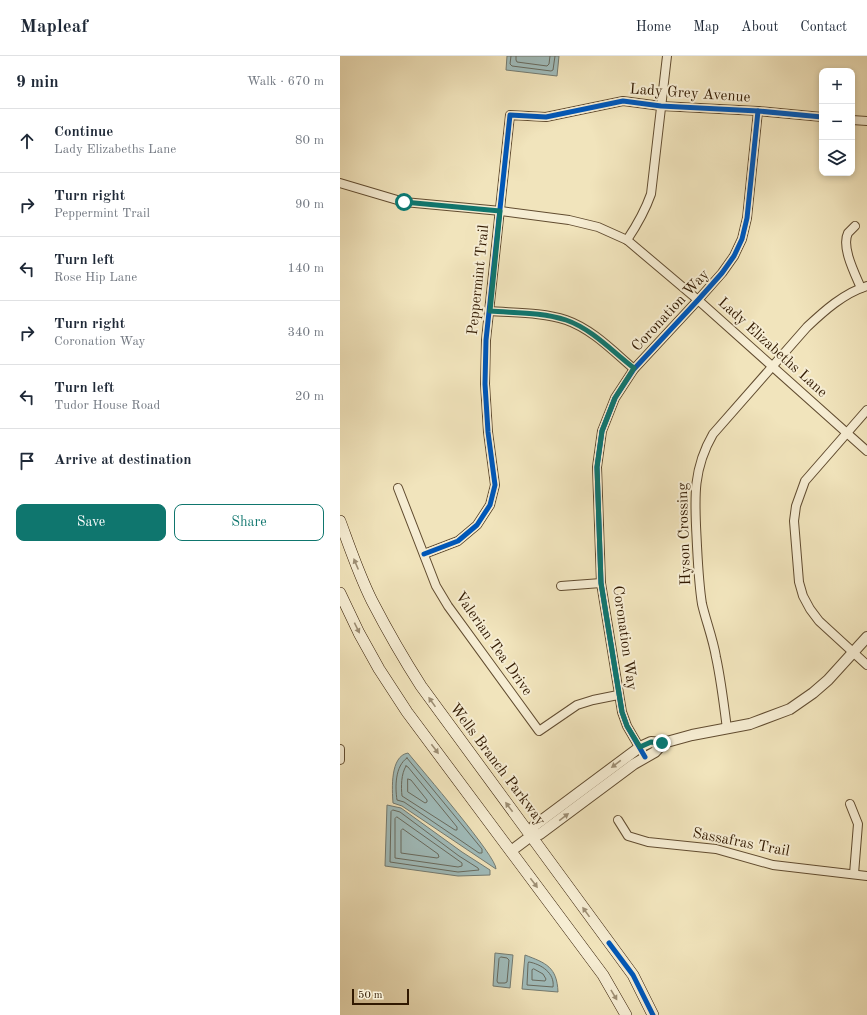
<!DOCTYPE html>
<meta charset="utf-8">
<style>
body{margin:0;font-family:"Old Standard TT",serif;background:#f2f2f3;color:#1f2937}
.controls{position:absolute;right:12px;top:12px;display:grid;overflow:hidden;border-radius:8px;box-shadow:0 2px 6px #0003}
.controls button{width:36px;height:36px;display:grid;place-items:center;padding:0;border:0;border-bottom:1px solid #e0e1e3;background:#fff;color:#1f2937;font:20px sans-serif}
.scale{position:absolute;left:12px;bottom:10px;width:57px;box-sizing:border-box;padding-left:4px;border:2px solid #311901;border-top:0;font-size:11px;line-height:14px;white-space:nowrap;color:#311901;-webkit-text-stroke:3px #f6edd3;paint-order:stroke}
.stop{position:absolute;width:12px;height:12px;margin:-9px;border:3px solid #0f766e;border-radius:50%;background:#fff}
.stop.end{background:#0f766e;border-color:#fff;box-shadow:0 1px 4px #0008}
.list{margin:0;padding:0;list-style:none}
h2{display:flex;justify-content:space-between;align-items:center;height:52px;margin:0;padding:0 16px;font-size:17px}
h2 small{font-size:13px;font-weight:400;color:#747a83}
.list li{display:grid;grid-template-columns:26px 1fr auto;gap:12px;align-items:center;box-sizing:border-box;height:64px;padding:0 16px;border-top:1px solid #e0e1e3}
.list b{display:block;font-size:15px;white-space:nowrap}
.list p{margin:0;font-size:13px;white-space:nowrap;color:#747a83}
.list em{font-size:13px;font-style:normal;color:#747a83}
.actions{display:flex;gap:8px;padding:12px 16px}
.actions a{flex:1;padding:9px 0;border:1px solid #0f766e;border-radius:8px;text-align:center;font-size:14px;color:#0f766e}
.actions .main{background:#0f766e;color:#fff}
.icon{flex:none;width:22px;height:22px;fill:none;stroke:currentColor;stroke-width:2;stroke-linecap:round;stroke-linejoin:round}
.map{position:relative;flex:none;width:527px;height:959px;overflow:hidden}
header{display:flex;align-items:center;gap:24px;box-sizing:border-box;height:56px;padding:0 20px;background:#fff;border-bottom:1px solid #e0e1e3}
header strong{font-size:19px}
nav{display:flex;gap:22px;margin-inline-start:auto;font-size:14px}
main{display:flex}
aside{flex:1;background:#fff}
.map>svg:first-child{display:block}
.water{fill:#a0bcbb;stroke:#747b71}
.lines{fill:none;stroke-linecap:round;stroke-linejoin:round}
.shore{stroke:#686a5e;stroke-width:1}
.minor-casing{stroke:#614c30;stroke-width:10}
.tertiary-casing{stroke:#614c30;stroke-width:12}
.secondary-casing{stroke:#311901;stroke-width:12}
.minor{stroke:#f6edd3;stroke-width:8}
.tertiary{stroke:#f6edd3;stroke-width:10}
.secondary{stroke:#f6edd3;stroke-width:11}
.cycleway-casing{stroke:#f6edd3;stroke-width:8}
.cycleway{stroke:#0057b8;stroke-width:5}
.oneway{fill:#9d8e74}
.route{stroke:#0f766e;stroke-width:5}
.labels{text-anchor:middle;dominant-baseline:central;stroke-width:4;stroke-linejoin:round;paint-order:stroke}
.street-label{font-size:15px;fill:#311901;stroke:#f6edd3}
</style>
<header>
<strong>Mapleaf</strong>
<nav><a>Home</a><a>Map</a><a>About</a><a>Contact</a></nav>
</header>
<main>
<aside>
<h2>9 min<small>Walk · 670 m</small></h2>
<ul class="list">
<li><svg class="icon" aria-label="ahead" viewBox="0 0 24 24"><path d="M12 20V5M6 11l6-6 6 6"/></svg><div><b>Continue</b><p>Lady Elizabeths Lane</p></div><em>80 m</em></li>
<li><svg class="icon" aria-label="right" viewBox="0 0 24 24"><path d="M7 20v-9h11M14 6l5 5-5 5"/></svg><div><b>Turn right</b><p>Peppermint Trail</p></div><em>90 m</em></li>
<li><svg class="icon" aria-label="left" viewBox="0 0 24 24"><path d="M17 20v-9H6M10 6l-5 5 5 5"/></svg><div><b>Turn left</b><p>Rose Hip Lane</p></div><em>140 m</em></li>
<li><svg class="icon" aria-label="right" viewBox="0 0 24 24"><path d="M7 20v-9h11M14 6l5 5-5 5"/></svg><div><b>Turn right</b><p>Coronation Way</p></div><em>340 m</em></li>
<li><svg class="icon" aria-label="left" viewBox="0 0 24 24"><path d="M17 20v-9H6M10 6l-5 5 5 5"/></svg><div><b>Turn left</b><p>Tudor House Road</p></div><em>20 m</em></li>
<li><svg class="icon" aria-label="arrive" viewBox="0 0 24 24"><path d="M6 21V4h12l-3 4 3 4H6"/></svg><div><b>Arrive at destination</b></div></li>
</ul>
<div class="actions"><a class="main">Save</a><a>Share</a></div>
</aside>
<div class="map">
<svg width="527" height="959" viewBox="0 0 527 959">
<rect width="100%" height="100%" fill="#f1e4bc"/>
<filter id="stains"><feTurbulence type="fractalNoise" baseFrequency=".005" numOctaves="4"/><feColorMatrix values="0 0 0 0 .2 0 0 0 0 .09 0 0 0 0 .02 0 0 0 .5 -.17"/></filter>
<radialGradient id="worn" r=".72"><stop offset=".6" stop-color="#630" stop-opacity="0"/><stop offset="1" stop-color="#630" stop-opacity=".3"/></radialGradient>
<g class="water">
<path d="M 167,0 L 219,0 L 217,20 L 166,14 Z"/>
<path d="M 68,697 C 81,713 157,801 156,813 L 62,750 L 53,747 C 52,733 50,700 68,697 Z"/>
<path d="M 47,749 L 61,752 L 122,796 L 150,814 L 150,819 L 118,820 L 45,810 Z"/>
<path d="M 155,897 L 173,899 L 170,932 L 153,930 Z"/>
<path d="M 185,899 C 206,907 217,911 218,936 L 182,933 Z"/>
</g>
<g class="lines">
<g class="shore">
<path d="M 171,0 L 170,8 L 172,10 L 211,15 L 213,14 L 215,0"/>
<path d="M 176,0 L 176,4 L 177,6 L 207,10 L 209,8 L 210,0"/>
<path d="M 67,702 L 142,793 L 142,797 L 139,797 L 64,746 L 57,744 C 55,731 55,710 67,702 Z"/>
<path d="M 66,710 L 68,711 L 117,771 L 117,774 L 115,774 L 62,740 C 61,731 61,718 66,710 Z"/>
<path d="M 68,723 L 71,724 L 87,744 L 87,746 L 85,747 L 68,736 Z"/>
<path d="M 53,754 L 60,756 L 119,800 L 138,812 L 139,814 L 118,816 L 50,806 L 51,756 Z"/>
<path d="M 57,761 L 122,807 L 122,810 L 118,811 L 55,802 L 55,763 Z"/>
<path d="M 63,773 L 98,798 L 99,801 L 97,802 L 61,797 L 61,775 Z"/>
<path d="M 161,901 L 167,902 L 169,904 L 167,926 L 165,927 L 158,927 L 157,925 L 159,903 Z"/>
<path d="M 189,906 C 201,908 215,917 213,931 L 187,929 L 188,908 Z"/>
<path d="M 194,913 L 203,918 L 206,923 L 205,925 L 192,924 L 192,914 Z"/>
</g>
<defs>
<g id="minor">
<path d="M 512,64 L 527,65"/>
<path d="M 0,127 L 64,146 L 161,155 L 229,164 L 258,171 L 287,184 L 358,244 L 527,395"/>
<path d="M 515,170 C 513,172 510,175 508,177 C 501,191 515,218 521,232"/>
<path d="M 287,184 C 297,169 305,155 311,138 L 327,0"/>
<path d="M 149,255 C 175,257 202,256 226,264 C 252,273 273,295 294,313"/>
<path d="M 527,354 L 465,425 L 456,450 L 454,465 L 459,526 L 463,540 L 470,553 L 479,565 L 527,609"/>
<path d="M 58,432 L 96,530 L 108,550 L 199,675 L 237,649 L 253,644 L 278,639"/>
<path d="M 84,498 L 118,485 L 137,469 L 150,449 L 155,429 L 148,376 L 145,328 L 146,284 L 170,59 L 206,61 L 283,45 L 321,50 L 418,55 L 482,61"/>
<path d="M 221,530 L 261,527"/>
<path d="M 387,673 C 384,649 381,624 376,601 C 373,583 366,565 362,548 C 359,529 358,509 357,490 C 355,447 351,416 373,378 L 467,271 C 484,255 504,237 527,230"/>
<path d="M 0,693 L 0,704"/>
<path d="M 305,701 L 287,670 L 282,656 L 261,527 L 257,411 L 262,375 L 275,342 L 294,313 L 358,244 L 382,217 L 394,200 L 402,183 L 407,162 L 418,55"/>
<path d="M 510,748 L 518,768 L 514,818"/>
<path d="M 278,764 L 288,780 L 308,786 L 376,793 L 433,809 L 527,820"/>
</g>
<g id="tertiary">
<path d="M 191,780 L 194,770 L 300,691 L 311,686 L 323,687 L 352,679 L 410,668 L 450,653 L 473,637 L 488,624 L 527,581"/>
<path d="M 171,795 L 191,780 L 200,778 L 294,708 L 315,696 L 323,687"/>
</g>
<g id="secondary">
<path d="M 0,465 C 10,492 19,519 32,545 C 47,574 63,602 81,630 L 293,919 L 313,959"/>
<path d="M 0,537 L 19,577 L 39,613 L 67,656 L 263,919 L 286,959"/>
</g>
</defs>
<use href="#minor" class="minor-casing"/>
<use href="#tertiary" class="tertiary-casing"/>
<use href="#secondary" class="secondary-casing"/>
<use href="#minor" class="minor"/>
<use href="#tertiary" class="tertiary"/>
<use href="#secondary" class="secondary"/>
<defs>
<g id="cycleway">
<path d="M 84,498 L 118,485 L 137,469 L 150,449 L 155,429 L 148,376 L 145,328 L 146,284 L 170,59 L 206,61 L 283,45 L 321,50 L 418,55 L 482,61"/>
<path d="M 305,701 L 287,670 L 282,656 L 261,527 L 257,411 L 262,375 L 275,342 L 294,313 L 358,244 L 382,217 L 394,200 L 402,183 L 407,162 L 418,55"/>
<path d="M 269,887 L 293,919 L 313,959"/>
</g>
</defs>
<use href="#cycleway" class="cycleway-casing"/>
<use href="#cycleway" class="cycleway"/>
</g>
<defs><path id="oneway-solid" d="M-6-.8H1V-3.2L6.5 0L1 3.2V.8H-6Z"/></defs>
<g class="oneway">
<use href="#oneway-solid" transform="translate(16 508) rotate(-113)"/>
<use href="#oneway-solid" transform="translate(17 572) rotate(64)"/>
<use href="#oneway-solid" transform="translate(92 646) rotate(-125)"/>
<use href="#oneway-solid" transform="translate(95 693) rotate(53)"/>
<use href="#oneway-solid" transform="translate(276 708) rotate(143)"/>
<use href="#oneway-solid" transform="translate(169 751) rotate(-127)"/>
<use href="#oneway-solid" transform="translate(224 761) rotate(-37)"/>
<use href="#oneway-solid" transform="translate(194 827) rotate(53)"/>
<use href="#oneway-solid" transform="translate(246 856) rotate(-126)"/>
<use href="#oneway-solid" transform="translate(274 939) rotate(59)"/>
</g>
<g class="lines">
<path class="route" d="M 64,146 L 160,155 L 150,255 C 175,257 202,256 226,264 C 252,273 273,296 294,312 L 275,342 L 262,375 L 257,411 L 261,527 L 282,656 L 287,670 L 300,691 L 311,686 L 322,687"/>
</g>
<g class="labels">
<g class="street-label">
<text transform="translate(350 38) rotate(4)">Lady Grey Avenue</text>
<text transform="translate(139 224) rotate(-84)">Peppermint Trail</text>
<text transform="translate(331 255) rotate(-47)">Coronation Way</text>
<text transform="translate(432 292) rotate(42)">Lady Elizabeths Lane</text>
<text transform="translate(345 478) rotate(-92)">Hyson Crossing</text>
<text transform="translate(284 582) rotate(82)">Coronation Way</text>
<text transform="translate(153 588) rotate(55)">Valerian Tea Drive</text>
<text transform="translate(157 709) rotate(53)">Wells Branch Parkway</text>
<text transform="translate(401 787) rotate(11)">Sassafras Trail</text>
</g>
</g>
<rect width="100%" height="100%" filter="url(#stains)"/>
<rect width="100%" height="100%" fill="url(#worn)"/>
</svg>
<div class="controls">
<button>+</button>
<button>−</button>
<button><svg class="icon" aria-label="layers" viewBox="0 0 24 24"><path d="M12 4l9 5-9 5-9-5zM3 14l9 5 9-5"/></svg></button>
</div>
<div class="scale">50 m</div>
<div class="stop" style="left:64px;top:146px"></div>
<div class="stop end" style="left:322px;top:687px"></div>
</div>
</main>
